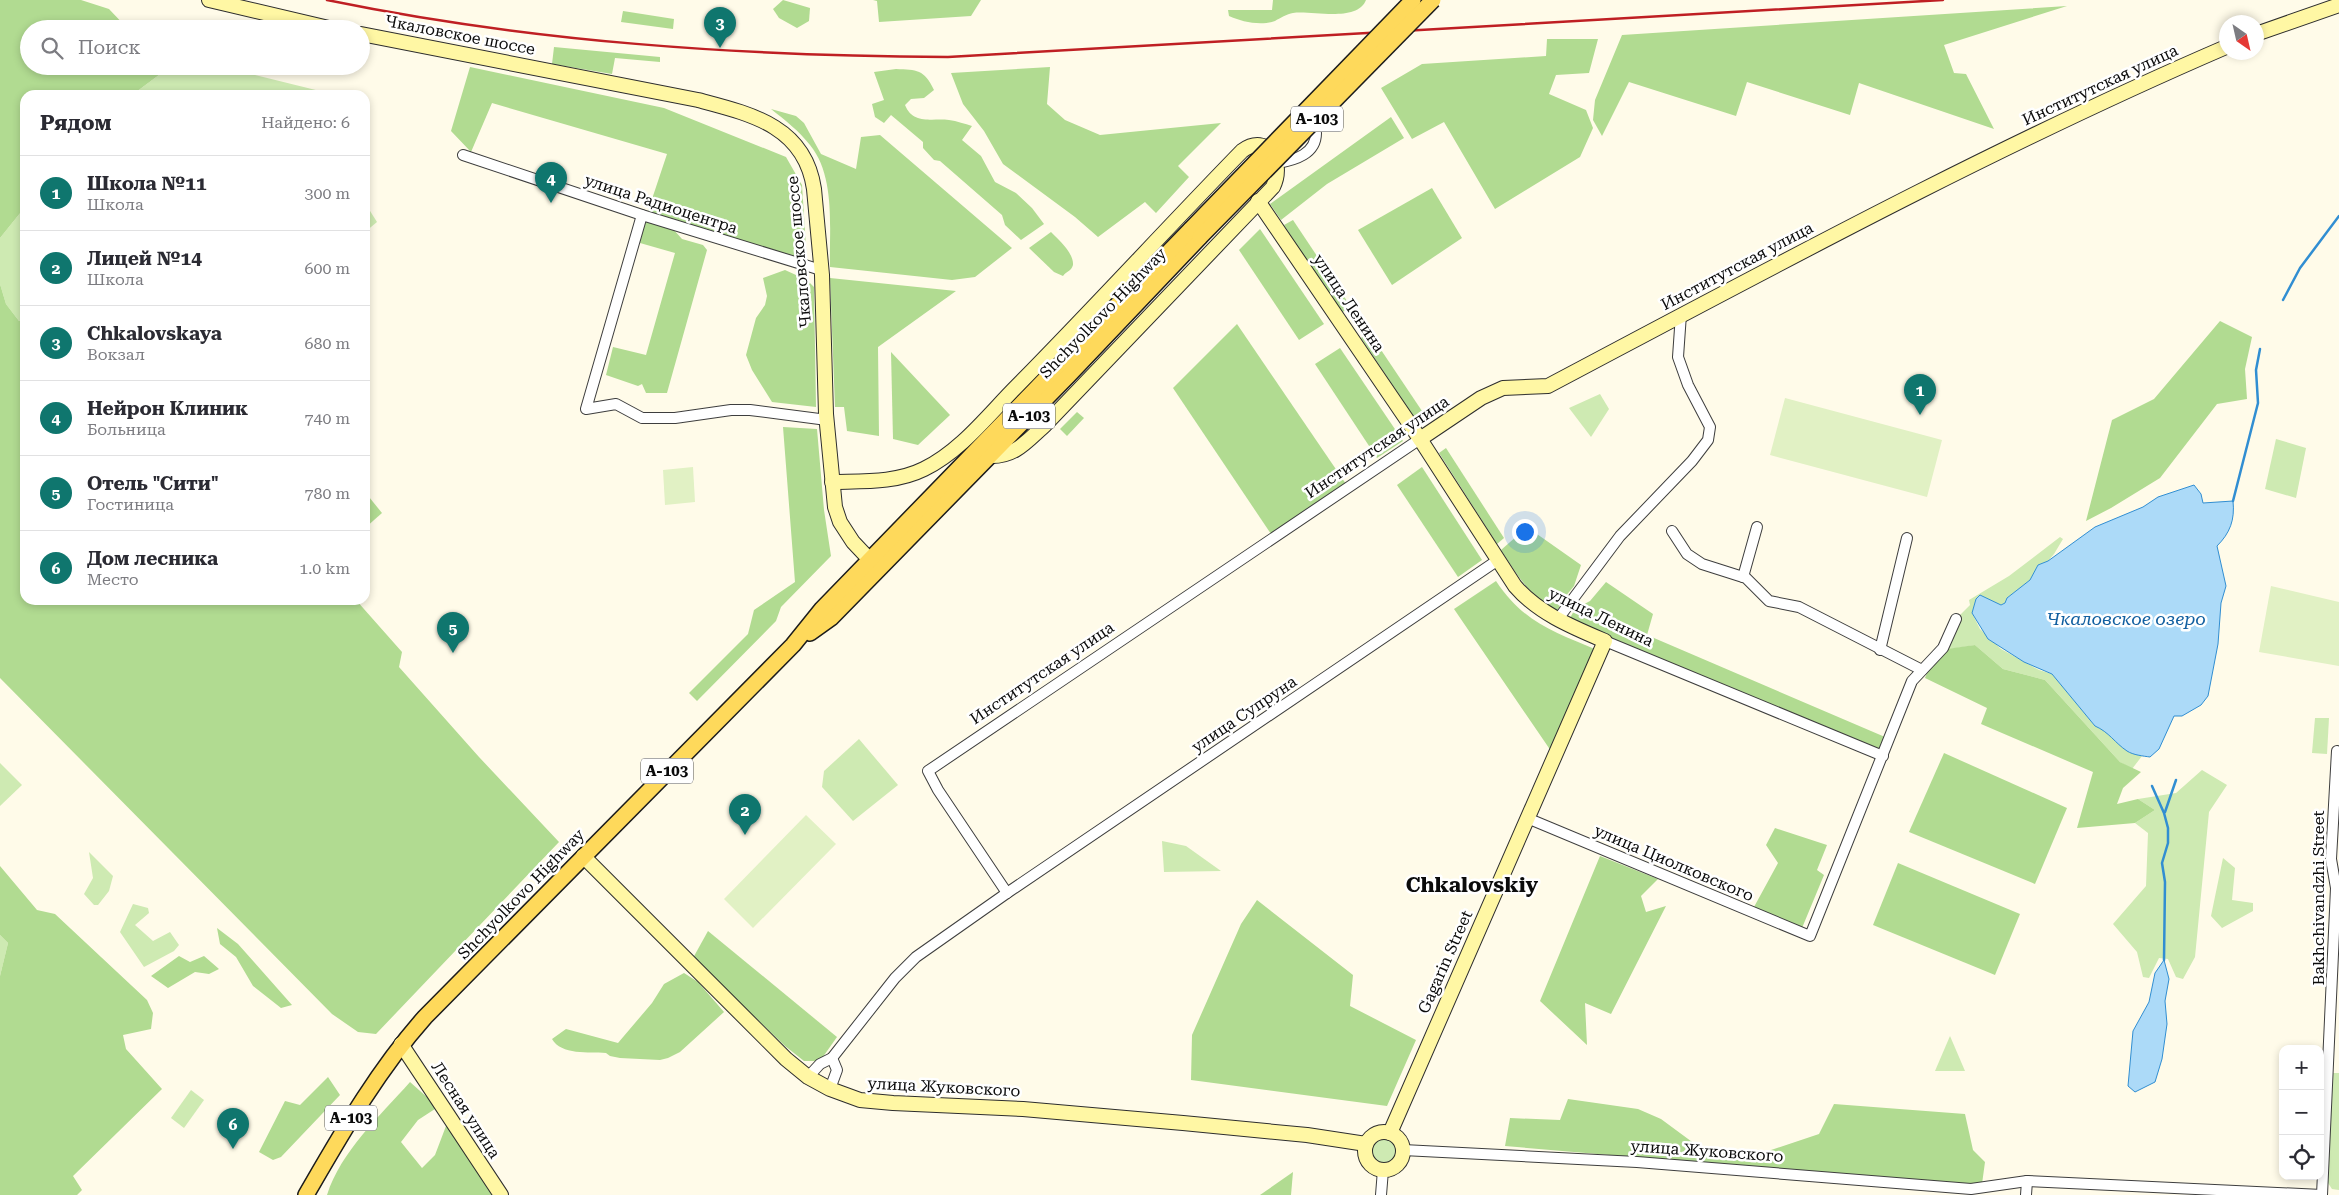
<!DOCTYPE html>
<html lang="ru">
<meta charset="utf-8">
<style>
body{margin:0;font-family:"Roboto Serif",serif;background:#f2f2f3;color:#2b2b33}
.controls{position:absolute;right:15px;bottom:15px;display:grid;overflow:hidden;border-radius:10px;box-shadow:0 2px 8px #0003}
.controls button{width:45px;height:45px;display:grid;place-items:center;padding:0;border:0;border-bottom:1px solid #e1e1e2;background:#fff;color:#2b2b33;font:25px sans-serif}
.compass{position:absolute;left:2219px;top:15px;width:45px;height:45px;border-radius:50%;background:#fff;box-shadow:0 2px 8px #0003;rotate:146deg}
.you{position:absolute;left:1524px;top:531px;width:18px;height:18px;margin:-12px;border:4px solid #fff;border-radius:50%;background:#1a73e8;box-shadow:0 0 0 8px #1a73e833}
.badge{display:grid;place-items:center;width:32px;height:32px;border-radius:50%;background:#0f766e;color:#fff;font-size:16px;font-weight:700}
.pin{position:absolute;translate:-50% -41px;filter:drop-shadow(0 1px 2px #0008)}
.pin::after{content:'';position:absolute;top:26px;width:18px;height:15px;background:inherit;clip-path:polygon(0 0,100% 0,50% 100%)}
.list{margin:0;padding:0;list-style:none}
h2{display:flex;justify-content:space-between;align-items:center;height:65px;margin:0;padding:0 20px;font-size:21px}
h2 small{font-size:16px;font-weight:400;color:#7c7c81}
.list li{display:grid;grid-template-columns:32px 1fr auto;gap:15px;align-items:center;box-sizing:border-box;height:75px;padding:0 20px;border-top:1px solid #e1e1e2}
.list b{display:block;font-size:19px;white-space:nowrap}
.list p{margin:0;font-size:16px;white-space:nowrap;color:#7c7c81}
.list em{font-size:16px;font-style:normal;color:#7c7c81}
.icon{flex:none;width:28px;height:28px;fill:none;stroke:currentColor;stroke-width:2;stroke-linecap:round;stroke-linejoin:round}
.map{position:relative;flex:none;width:2339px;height:1195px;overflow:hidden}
.search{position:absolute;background:#fff;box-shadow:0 2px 8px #0003;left:20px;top:20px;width:350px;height:55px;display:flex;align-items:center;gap:12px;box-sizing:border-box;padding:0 18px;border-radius:28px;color:#7c7c81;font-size:19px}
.panel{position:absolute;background:#fff;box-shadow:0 2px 8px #0003;left:20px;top:90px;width:350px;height:515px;border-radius:15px}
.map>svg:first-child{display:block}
.green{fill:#ceeab2}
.forest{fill:#b1db91}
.pitch{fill:#e1f1c4}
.water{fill:#acdaf8;stroke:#318ed2}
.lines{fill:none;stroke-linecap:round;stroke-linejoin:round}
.stream{stroke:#318ed2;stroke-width:2.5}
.street-casing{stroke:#3e3e3e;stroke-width:12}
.secondary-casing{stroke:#2d2d2d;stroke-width:16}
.primary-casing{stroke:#1c1c1c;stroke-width:18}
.street{stroke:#fff;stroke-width:10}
.secondary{stroke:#fff7a4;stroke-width:14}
.primary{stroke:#fed95b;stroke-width:15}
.rail{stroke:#bf1f23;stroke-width:2.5}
.primary-bridge-casing{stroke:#1c1c1c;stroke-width:18;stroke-linecap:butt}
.primary-bridge{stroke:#fed95b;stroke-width:15}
.labels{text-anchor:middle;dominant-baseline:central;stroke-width:5;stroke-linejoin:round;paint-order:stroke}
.shield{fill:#fff;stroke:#545454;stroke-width:1}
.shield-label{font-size:15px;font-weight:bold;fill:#0b0b0b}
.street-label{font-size:16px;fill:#0b0b0b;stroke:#fff}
.water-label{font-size:18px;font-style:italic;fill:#115fa0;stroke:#fff}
.district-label{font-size:21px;font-weight:bold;fill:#0b0b0b;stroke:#fff}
</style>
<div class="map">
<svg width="2339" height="1195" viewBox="0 0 2339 1195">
<rect width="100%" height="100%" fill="#fffbe9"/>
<g class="green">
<path d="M 171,66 L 219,66 L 336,95 L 132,95 Z"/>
<path d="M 365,203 L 377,222 L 365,232 Z"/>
<path d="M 25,207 L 25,318 L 19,321 L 6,304 L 0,284 L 0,238 Z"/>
<path d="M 1600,394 L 1609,409 L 1591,437 L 1569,408 Z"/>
<path d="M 2276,439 L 2306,448 L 2296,498 L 2265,489 Z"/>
<path d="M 2060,537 L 2063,539 L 2054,554 L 2048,561 L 2038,565 L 2030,580 L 2007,598 L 2005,603 L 2001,605 L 1976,599 L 1972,613 L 1980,629 L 2001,649 L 2039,670 L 2052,674 L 2095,726 C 2115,734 2118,750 2142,756 L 2132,769 L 2120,762 L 2045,680 L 2003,669 L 1975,645 L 1945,650 L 1956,619 L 1970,605 L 1969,600 L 2009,576 Z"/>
<path d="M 2315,718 L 2329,718 L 2327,754 L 2312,753 Z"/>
<path d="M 859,739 L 898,785 L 853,821 L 822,787 L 824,771 Z"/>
<path d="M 0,763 L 22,785 L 0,806 Z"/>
<path d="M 2202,770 L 2227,785 L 2209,812 L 2195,957 L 2183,979 L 2176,977 L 2168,959 L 2159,958 L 2149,978 L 2143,977 L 2137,952 L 2113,924 L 2146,886 L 2148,833 L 2135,823 L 2155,810 L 2138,799 L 2176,793 Z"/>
<path d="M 1162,841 L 1186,846 L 1221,871 L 1164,872 Z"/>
<path d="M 89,852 L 113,876 L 109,891 L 98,905 L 94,905 L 84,894 L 93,878 Z"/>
<path d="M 2223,858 L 2235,868 L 2232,900 L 2253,903 L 2253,911 L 2222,928 L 2211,916 Z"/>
<path d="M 133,904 L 148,908 L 149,913 L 135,925 L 153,941 L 170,932 L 179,945 L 174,951 L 144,967 L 120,932 Z"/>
<path d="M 0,935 L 8,943 L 0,976 Z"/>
<path d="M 1950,1036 L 1965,1071 L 1935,1071 Z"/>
<path d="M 2333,1073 L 2339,1073 L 2339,1190 L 2332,1189 L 2326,1180 L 2330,1077 Z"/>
<path d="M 191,1090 L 204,1100 L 184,1128 L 171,1118 Z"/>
<circle cx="1384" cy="1151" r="13"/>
</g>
<g class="forest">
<path d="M 0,0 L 81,0 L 109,9 L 128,29 L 29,29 L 29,66 L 171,66 L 132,95 L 25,95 L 25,207 L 0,238 Z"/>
<path d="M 783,0 L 810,8 L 809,21 L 797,28 L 779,18 L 773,9 Z"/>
<path d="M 873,0 L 981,0 L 971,16 L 879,22 L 877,1 Z"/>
<path d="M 1273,0 L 1366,0 C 1357,23 1311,10 1293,13 C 1287,14 1280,18 1275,21 C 1261,26 1242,22 1229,16 L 1228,10 L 1272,10 Z"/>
<path d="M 2067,6 L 1944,45 L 1954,73 L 1966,74 L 1994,129 L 1859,83 L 1850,115 L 1747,82 L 1736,116 L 1629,82 L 1602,136 L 1593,120 L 1595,100 L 1622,35 Z"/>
<path d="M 623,11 L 674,19 L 673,29 L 621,22 Z"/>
<path d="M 1547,39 L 1598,39 L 1589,73 L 1556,75 L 1549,94 L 1586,110 L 1593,128 L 1580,157 L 1495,209 L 1444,122 L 1412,139 L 1381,88 L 1422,64 L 1546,56 Z"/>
<path d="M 554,47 L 660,57 L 660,62 L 615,58 L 612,74 L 552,64 Z"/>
<path d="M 470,67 L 664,108 L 786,157 L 802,185 L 807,261 L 648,211 L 667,154 L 492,103 L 471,152 L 451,131 Z"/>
<path d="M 1050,67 L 1047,104 L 1065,120 L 1100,135 L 1221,123 L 1178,166 L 1189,177 L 1156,213 L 1145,202 L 1098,237 L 1075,217 L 1003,164 L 984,131 L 963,104 L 951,73 Z"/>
<path d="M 896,69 C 917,70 924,69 934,90 L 924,98 L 911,99 L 905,105 C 913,125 932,118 949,120 C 957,121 965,124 972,126 L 962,140 L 981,156 L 995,182 L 1016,193 L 1032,208 L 1044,224 L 1021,240 L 1005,225 L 1002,215 L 940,161 L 934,160 L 923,148 L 923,142 L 891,115 L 884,123 L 875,117 L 872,104 L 884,100 L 874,72 Z"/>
<path d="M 771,109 L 796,116 L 804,123 L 821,154 L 856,169 L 861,137 L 880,135 L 1012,248 L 975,277 L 952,280 L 830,267 C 829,229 836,177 810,145 C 799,131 785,120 771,109 Z"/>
<path d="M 1391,117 L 1404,138 L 1327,184 L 1281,220 L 1270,204 Z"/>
<path d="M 1432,188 L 1462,238 L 1392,285 L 1358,230 Z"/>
<path d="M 1293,220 L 1351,307 L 1341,313 L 1284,225 Z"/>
<path d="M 645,221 L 673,229 L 682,239 L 703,245 L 707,250 L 667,393 L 646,393 L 642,384 L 638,386 L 606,375 L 613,347 L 646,355 L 675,253 L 640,243 Z"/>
<path d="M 1260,229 L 1324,324 L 1299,340 L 1239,250 Z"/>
<path d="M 1051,232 C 1058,239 1074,253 1073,265 C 1071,272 1066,271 1063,276 L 1054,272 L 1029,248 Z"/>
<path d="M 785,270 L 807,280 L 814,287 L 816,407 L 772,402 L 752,370 L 746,355 L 756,318 L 765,305 L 767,296 L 763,278 Z"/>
<path d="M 830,278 L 956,291 L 878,347 L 879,436 L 847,431 L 844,407 L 835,407 Z"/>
<path d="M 0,284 L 6,304 L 19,321 L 25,318 L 25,600 L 356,600 L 402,652 L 399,667 L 479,757 L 559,842 L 376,1034 L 358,1032 L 332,1014 L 0,678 Z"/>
<path d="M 2220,321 L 2252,337 L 2245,369 L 2247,399 L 2217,404 L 2160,478 L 2111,508 L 2086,521 L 2112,420 L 2154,399 Z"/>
<path d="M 1237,324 L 1346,484 L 1271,534 L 1173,388 Z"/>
<path d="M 1369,332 L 1424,414 L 1416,420 L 1361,338 Z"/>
<path d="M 1340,348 L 1403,441 L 1377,458 L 1315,364 Z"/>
<path d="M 891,352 L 950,415 L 918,445 L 893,439 Z"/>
<path d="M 1077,412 L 1084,418 L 1067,436 L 1060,429 Z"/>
<path d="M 783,427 L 817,429 L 824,510 L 831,556 L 781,607 L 776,621 L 697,701 L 689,693 L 748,634 L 754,610 L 795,582 Z"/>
<path d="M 1446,448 L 1504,538 L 1497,544 L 1439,453 Z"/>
<path d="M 1422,467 L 1482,560 L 1458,577 L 1397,485 Z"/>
<path d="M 365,492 L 382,513 L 365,528 Z"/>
<path d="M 1527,527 L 1581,565 L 1574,586 L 1565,597 L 1557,611 C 1530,597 1517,575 1501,550 Z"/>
<path d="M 1496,581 C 1523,622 1554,632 1597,650 L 1551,751 L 1454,609 Z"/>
<path d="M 1606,582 L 1653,614 L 1647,635 L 1885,737 L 1880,750 L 1606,638 L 1570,618 L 1575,609 L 1590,601 Z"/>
<path d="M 1975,645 L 2003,669 L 2045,680 L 2120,762 L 2141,772 L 2123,788 L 2117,804 L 2138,799 L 2155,810 L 2135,823 L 2077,828 L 2093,772 L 1981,724 L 1987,708 L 1925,678 C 1938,646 1942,650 1975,645 Z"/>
<path d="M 1944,753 L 2067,808 L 2035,884 L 1909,832 Z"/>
<path d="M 1775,828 L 1827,845 L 1817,870 L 1824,875 L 1802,928 L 1754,907 L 1778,863 L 1766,845 Z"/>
<path d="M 1600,856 L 1658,879 L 1641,896 L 1646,912 L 1666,906 L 1611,1014 L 1585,1003 L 1587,1045 L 1540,1001 Z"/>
<path d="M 1898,863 L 2020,914 L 1995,975 L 1873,925 Z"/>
<path d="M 0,866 L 37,910 L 55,914 L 147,1000 L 153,1013 L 151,1029 L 123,1035 L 126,1049 L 162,1089 L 73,1176 L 82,1190 L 77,1195 L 0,1195 L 0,976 L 8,943 L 0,935 Z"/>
<path d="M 1257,900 L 1353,975 L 1350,1006 L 1416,1040 L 1387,1106 L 1191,1080 L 1192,1035 L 1241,924 Z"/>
<path d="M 217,928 L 238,944 L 292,1005 L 281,1008 L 253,986 L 236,957 L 220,944 Z"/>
<path d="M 708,931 L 837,1037 L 820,1061 L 804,1061 L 785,1046 L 693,958 Z"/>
<path d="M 179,956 L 190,962 L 204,956 L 219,969 L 209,974 L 195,972 L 168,988 L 151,976 Z"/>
<path d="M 684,973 L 698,982 L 724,1012 L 680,1052 L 668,1058 L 660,1060 L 620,1058 L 610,1056 L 606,1053 C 589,1052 561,1055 552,1039 L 566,1029 L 618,1043 L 652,1003 L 664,984 Z"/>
<path d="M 328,1077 L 340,1095 L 281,1157 L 273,1160 L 259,1152 L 285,1101 L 300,1105 Z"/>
<path d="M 410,1082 L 438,1107 L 418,1120 L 401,1142 L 422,1168 L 435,1155 L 446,1126 C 466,1138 481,1175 492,1195 L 327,1195 C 341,1151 380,1116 410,1082 Z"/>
<path d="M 1568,1099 L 1638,1109 L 1661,1119 L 1703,1150 L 1768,1151 L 1819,1134 L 1834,1104 L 1965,1114 L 1973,1150 L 1985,1162 L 1982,1184 L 1971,1186 L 1505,1146 L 1510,1118 L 1560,1120 Z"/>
<path d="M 1293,1172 L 1291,1195 L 1260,1195 Z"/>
</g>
<g class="pitch">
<path d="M 1785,398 L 1942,440 L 1927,497 L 1770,455 Z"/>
<path d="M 693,467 L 695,502 L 665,505 L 663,470 Z"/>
<path d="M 2271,586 L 2339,602 L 2339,666 L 2259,652 Z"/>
<path d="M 806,815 L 836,844 L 753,928 L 724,899 Z"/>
</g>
<g class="water">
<path d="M 2194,485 L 2201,494 L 2203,503 L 2233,501 C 2235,520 2230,533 2217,546 L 2226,586 L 2221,603 L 2218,644 L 2208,696 L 2201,705 L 2182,716 L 2174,716 L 2159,749 L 2150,757 C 2143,756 2133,755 2127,751 C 2115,743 2109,732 2095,726 L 2052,674 L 2024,662 L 1988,639 L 1972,613 L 1976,599 L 1980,595 L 2001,605 L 2005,603 L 2007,598 L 2030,580 L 2038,565 L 2048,561 L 2095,527 L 2143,507 L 2158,497 Z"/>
<path d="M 2164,960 L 2169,979 L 2165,1001 L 2167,1024 L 2162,1059 L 2155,1082 L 2135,1092 L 2128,1086 L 2133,1031 L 2149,1002 L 2155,973 Z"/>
</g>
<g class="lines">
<g class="stream">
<path d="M 2283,300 L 2300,268 L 2339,216"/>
<path d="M 2233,501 L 2258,403 L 2256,370 L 2260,349"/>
<path d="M 2152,786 L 2164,813 L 2168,828 L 2168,843 L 2162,863 L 2165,882 L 2164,960"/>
<path d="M 2165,812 L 2176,780"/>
</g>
<defs>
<g id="street">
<path d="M 463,155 L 642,215 L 821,270"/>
<path d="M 1278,163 C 1295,160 1316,154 1316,133"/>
<path d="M 642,215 L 586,409 L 616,404 L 642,418 L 675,418 L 731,410 L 750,410 L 827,420"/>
<path d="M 1672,531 L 1687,554 L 1702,564 L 1746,578 L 1769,601 L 1799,607 L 1922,670"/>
<path d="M 1743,577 L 1757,527"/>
<path d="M 1558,619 L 1620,536 L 1692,461 L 1708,440 L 1710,427 L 1688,385 L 1678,357 L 1681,314"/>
<path d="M 1605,641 L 1883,756"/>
<path d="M 1880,650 L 1907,538"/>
<path d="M 1527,818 L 1810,936 L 1912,681 L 1943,648 L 1956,619"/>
<path d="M 1007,893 L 938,790 L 928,771 L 1420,439"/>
<path d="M 808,1077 L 820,1064 L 832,1058 L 895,978 L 916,957 L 1007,893 L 1498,560"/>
<path d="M 830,1089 L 837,1070 L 832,1058"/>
<path d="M 1403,1150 L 1637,1162 L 1971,1189 L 2027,1181 L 2322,1195"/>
<path d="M 1381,1195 L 1383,1170"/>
<path d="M 2026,1195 L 2027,1181"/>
<path d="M 2322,1195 L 2336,888 L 2331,859 L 2337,751"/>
</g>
<g id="secondary">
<path d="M 209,0 L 333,29"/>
<path d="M 361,34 L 698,100 C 751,114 805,126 814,189 L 822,275 L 826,414 L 835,507 L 840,522 L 853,542 L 870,560 L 878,565"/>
<path d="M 2256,34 L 2339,5"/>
<path d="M 1258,201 L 1420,439 L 1515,586 C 1538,613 1572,627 1605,641 L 1390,1133"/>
<path d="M 1420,439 L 1481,398 L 1503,388 L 1548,386 C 1771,268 1994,147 2226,47"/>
<path d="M 832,482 C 863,481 896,483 924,469 C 961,451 989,414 1017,386 C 1093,309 1166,229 1242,151 C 1268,132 1285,163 1273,187 L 1045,425 C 1027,441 1015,457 990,456"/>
<path d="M 583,856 L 786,1059 L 808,1077 L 830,1089 L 860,1100 L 893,1103 L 1023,1109 L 1183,1123 L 1307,1135 L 1366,1144"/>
<path d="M 401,1044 L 501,1195"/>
<circle cx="1384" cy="1151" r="19"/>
</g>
<g id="primary">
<path d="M 810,633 L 831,618 L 1068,376 L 1200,237"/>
<path d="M 306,1195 C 342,1133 377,1071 425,1017 L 793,645 L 822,609 L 1191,229"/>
</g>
</defs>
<use href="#street" class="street-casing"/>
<use href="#secondary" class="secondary-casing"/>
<use href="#primary" class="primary-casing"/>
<use href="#street" class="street"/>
<use href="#secondary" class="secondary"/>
<use href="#primary" class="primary"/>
<path class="rail" d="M 327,0 C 531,42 740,56 948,57 L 1943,0"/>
<defs>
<g id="primary-bridge">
<path d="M 1191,229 L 1413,0"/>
<path d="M 1200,237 L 1433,0"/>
</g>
</defs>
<use href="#primary-bridge" class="primary-bridge-casing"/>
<use href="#primary-bridge" class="primary-bridge"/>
</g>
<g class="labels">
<g class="shield">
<rect x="1291" y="106.5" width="52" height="25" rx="4"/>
<rect x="1003" y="403.5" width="52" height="25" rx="4"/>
<rect x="641" y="758.5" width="52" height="25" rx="4"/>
<rect x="325" y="1105.5" width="52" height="25" rx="4"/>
</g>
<g class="shield-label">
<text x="1317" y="119">А-103</text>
<text x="1029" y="416">А-103</text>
<text x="667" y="771">А-103</text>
<text x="351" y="1118">А-103</text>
</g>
<g class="street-label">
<text transform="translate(460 35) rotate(11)">Чкаловское шоссе</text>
<text transform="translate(2100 85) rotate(-25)">Институтская улица</text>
<text transform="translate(661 204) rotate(18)">улица Радиоцентра</text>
<text transform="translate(799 252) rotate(-95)">Чкаловское шоссе</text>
<text transform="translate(1737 266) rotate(-28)">Институтская улица</text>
<text transform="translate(1349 303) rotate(56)">улица Ленина</text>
<text transform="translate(1103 313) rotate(-46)">Shchyolkovo Highway</text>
<text transform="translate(1377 447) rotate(-34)">Институтская улица</text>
<text transform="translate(1601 617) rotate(26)">улица Ленина</text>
<text transform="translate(1042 673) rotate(-34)">Институтская улица</text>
<text transform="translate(1244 714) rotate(-34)">улица Супруна</text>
<text transform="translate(1674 863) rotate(23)">улица Циолковского</text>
<text transform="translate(521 894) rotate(-46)">Shchyolkovo Highway</text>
<text transform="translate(2318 898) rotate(-90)">Bakhchivandzhi Street</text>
<text transform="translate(1445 962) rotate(-66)">Gagarin Street</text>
<text transform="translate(944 1087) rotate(3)">улица Жуковского</text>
<text transform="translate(466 1110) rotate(57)">Лесная улица</text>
<text transform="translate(1707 1151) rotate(4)">улица Жуковского</text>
</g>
<g class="water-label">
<text x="2126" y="618">Чкаловское озеро</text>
</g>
<g class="district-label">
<text x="1472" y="885">Chkalovskiy</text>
</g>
</g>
</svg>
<div class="controls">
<button>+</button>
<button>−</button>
<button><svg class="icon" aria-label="locate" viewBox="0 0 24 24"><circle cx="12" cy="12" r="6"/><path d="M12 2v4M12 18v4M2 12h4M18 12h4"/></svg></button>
</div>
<svg class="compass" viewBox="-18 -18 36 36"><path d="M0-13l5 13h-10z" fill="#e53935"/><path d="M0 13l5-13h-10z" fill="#7c7c81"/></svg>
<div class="you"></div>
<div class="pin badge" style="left:1920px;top:415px">1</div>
<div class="pin badge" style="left:745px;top:835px">2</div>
<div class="pin badge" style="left:720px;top:48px">3</div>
<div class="pin badge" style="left:551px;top:203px">4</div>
<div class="pin badge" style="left:453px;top:653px">5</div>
<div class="pin badge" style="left:233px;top:1149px">6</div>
<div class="search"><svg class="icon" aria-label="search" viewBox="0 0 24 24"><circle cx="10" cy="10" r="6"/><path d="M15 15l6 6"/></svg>Поиск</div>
<section class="panel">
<h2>Рядом<small>Найдено: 6</small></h2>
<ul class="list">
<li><span class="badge">1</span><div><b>Школа №11</b><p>Школа</p></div><em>300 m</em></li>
<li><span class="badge">2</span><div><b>Лицей №14</b><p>Школа</p></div><em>600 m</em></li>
<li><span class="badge">3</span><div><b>Chkalovskaya</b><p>Вокзал</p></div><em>680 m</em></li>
<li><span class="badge">4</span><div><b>Нейрон Клиник</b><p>Больница</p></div><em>740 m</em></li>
<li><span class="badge">5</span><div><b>Отель &quot;Сити&quot;</b><p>Гостиница</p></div><em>780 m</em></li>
<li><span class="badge">6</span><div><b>Дом лесника</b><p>Место</p></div><em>1.0 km</em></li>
</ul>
</section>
</div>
